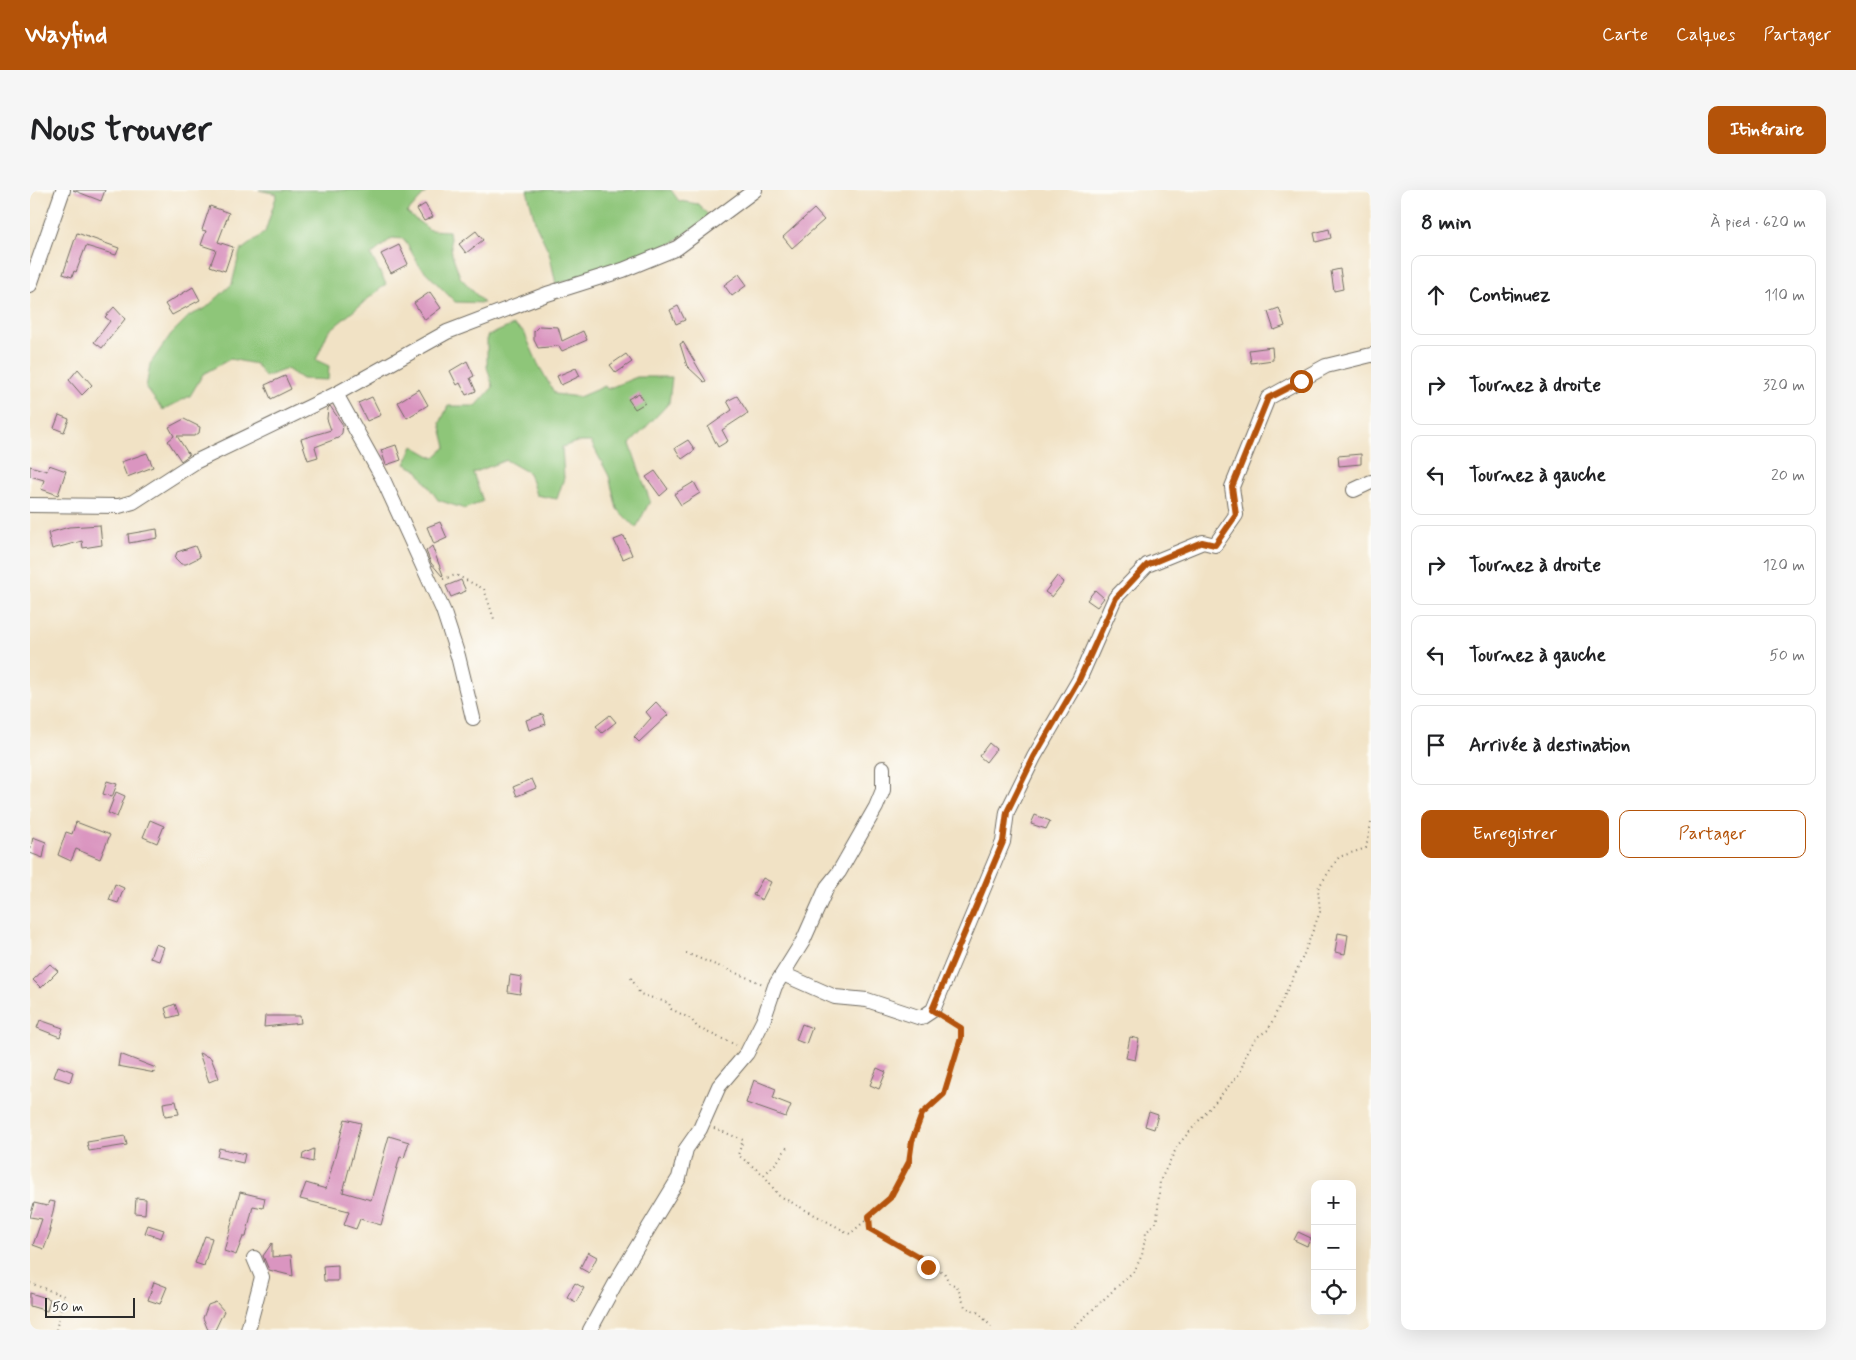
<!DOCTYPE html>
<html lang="fr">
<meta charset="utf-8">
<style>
body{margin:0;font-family:Mynerve,sans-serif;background:#f6f6f6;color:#202124}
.controls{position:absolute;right:15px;bottom:15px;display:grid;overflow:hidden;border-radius:10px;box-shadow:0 5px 20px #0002}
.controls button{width:45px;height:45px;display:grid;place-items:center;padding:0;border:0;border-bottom:1px solid #e0e0e0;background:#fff;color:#202124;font:25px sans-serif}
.scale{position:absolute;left:15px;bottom:12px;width:90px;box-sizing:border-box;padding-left:5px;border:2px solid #2b2b2b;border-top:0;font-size:14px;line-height:18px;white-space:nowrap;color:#2b2b2b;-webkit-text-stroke:4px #fdfcf7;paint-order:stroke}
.stop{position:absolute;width:15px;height:15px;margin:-11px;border:4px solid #b45309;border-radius:50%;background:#fff}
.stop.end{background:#b45309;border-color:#fff;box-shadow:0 1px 5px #0008}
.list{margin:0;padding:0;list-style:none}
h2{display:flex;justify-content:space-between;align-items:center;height:65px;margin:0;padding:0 20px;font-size:21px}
h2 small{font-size:16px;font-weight:400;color:#757577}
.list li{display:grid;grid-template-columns:32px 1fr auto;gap:15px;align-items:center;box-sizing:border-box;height:80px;margin:0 10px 10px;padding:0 10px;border:1px solid #e0e0e0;border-radius:10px}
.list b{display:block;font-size:19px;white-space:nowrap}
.list em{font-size:16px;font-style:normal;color:#757577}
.actions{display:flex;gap:10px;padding:15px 20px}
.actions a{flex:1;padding:11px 0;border:1px solid #b45309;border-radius:10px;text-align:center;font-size:18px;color:#b45309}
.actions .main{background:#b45309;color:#fff}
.icon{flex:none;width:28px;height:28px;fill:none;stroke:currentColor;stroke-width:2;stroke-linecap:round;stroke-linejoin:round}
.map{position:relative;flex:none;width:1341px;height:1140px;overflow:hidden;border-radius:10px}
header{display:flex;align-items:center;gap:30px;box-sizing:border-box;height:70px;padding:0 25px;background:#b45309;color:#fff}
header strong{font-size:24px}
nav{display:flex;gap:28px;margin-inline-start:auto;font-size:18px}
.intro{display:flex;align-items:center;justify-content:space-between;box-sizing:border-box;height:120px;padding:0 30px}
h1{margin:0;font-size:35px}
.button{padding:12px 22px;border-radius:10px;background:#b45309;color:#fff;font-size:18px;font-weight:700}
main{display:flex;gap:30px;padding:0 30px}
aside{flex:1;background:#fff;border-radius:10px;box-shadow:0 5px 20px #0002}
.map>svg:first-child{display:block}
.green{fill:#8ec679;stroke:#5c7852}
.building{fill:#da95c0}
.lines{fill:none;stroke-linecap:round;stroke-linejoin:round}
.minor-casing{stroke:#706b61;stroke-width:16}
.path{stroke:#706b61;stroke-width:2;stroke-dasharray:1 4;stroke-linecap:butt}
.minor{stroke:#fff;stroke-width:14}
.route{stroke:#b45309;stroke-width:6}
</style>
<header>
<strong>Wayfind</strong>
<nav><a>Carte</a><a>Calques</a><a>Partager</a></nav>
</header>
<div class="intro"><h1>Nous trouver</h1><a class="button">Itinéraire</a></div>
<main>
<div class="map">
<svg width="1341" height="1140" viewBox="0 0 1341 1140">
<rect width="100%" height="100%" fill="#fdfcf7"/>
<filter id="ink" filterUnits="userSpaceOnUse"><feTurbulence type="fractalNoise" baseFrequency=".02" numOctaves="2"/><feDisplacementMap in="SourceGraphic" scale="10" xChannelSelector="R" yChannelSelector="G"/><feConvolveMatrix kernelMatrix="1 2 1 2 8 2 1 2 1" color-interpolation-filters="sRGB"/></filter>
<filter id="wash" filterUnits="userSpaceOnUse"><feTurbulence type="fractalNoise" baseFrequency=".0096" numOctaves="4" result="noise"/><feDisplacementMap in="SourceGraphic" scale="20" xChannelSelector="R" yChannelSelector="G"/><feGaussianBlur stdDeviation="1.12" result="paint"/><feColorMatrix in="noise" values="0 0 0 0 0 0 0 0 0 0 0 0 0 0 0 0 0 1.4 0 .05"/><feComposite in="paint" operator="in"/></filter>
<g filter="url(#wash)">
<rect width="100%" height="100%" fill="#f1e2c5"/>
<g class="green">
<path d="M 229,0 L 398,0 L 377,23 L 400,40 L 419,41 L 422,64 L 430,87 L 454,113 L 425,112 L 389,75 L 374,49 L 362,48 L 341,65 L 356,94 L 298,142 L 286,170 L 299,176 L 298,190 L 272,189 L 257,179 L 235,187 L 226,174 L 200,169 L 173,184 L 160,206 L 133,220 L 116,198 L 120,174 L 141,144 L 159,126 L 176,118 L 202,94 L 210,61 L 235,42 L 247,4 Z"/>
<path d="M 497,0 L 641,0 L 649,11 L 668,14 L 680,27 L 643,53 L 590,76 L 526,94 L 519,62 L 506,35 Z"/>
<path d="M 483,135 L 494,142 L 508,174 L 525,204 L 549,207 L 575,196 L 577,199 L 607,187 L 642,187 L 639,213 L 600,254 L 620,311 L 606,338 L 587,319 L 579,286 L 561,252 L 547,252 L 532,257 L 534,288 L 527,309 L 506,305 L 499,283 L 476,270 L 443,283 L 453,311 L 435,319 L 408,310 L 387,280 L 375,274 L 383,256 L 404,268 L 416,257 L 410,233 L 418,216 L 446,216 L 463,197 L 457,177 L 457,146 Z"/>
</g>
<g id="blocks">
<g class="building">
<path d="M 43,0 L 75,0 L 71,11 Z"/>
<path d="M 395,14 L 403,27 L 394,31 L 387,19 Z"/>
<path d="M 180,16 L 199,23 L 188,52 L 203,57 L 195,81 L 180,76 L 186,60 L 171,55 L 176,41 L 172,40 Z"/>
<path d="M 784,19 L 794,30 L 762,58 L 753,47 Z"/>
<path d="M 1299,39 L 1301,48 L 1286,52 L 1284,43 Z"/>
<path d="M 446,41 L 453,50 L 436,63 L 429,54 Z"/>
<path d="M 47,43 L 89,58 L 86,65 L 56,56 L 46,82 L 44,81 L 42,87 L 33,84 Z"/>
<path d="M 369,55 L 378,74 L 361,83 L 351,64 Z"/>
<path d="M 1310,79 L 1313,99 L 1304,101 L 1301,81 Z"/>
<path d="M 709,84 L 717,95 L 702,106 L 694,95 Z"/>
<path d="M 163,97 L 170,110 L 142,125 L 135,114 Z"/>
<path d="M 400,102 L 411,118 L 395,130 L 384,113 Z"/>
<path d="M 648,116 L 655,130 L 646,134 L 640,120 Z"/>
<path d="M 84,117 L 95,129 L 72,158 L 64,152 L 80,131 L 75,127 Z"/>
<path d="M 1249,118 L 1255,136 L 1244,140 L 1238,122 Z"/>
<path d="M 509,136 L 528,137 L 532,151 L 553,141 L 557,150 L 532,161 L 529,156 L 508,158 L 504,150 L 504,141 Z"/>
<path d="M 653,152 L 676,191 L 674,192 L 657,176 L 650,154 Z"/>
<path d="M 1242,157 L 1243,170 L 1221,173 L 1219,160 Z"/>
<path d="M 596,164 L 602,172 L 586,183 L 580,175 Z"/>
<path d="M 437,171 L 444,186 L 440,188 L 446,201 L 436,205 L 430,193 L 427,195 L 420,181 Z"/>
<path d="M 546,178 L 550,186 L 531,195 L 527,186 Z"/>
<path d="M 48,179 L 62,195 L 52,205 L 39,190 Z"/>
<path d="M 255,186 L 261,199 L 241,209 L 235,195 Z"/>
<path d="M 389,199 L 398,215 L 377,228 L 368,212 Z"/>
<path d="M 609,203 L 615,213 L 605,219 L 598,209 Z"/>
<path d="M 707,206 L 718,223 L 692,240 L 698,251 L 688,257 L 678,237 L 702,220 L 697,211 Z"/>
<path d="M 342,207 L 351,225 L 337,231 L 328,213 Z"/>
<path d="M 300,216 L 313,235 L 312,243 L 308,248 L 285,257 L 288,267 L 278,270 L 271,249 L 301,240 L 297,229 L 298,218 Z"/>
<path d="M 29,225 L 39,229 L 34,242 L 24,238 Z"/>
<path d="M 154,229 L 170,237 L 169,243 L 164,246 L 147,246 L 159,265 L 151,271 L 138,251 L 144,246 L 139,237 Z"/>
<path d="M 658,250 L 665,260 L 652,269 L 645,258 Z"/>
<path d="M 366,255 L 371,270 L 356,275 L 351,260 Z"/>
<path d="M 117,263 L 123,277 L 97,287 L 91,272 Z"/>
<path d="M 1331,264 L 1331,274 L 1309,276 L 1308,266 Z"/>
<path d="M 19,275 L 36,281 L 28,305 L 11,299 L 14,290 L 0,286 L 0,276 L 17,281 Z"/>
<path d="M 625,281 L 638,299 L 630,306 L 616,287 Z"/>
<path d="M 664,292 L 670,303 L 651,315 L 644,304 Z"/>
<path d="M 410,332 L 417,348 L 404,354 L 397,337 Z"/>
<path d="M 70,335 L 72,355 L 53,358 L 52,351 L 22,359 L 18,343 L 39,337 Z"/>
<path d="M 127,339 L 128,348 L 99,353 L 98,344 Z"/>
<path d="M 594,346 L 602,365 L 593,369 L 584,350 Z"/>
<path d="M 165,356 L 170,367 L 156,374 L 151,374 L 145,368 L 147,362 Z"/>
<path d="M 402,356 L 413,385 L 412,386 L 401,373 L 396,361 Z"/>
<path d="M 1027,386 L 1034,392 L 1022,407 L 1015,402 Z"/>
<path d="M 431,390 L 436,401 L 421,407 L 416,396 Z"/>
<path d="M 1065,400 L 1074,408 L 1067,417 L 1057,410 Z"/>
<path d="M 626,512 L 638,525 L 609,552 L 604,547 L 621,528 L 616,522 Z"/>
<path d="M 513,524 L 516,534 L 499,540 L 496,530 Z"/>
<path d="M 580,525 L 586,532 L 572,543 L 566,536 Z"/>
<path d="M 959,553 L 966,559 L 956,572 L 949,566 Z"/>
<path d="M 502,589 L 506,598 L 487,606 L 483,597 Z"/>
<path d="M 77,591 L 87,594 L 82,607 L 73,604 Z"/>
<path d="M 86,602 L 95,606 L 87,627 L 78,623 Z"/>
<path d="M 1005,625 L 1020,631 L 1016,639 L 1001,634 Z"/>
<path d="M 120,630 L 134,636 L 127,653 L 113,647 Z"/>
<path d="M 46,632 L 80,645 L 70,669 L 46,659 L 41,671 L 28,665 L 36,642 L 42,644 Z"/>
<path d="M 3,647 L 16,652 L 13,668 L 0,663 Z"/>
<path d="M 733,688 L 741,692 L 732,710 L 723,705 Z"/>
<path d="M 85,694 L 94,698 L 88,713 L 79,710 Z"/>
<path d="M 1308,743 L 1318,745 L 1315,764 L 1305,762 Z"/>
<path d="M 125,754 L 134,757 L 129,771 L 120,768 Z"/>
<path d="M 20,774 L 28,781 L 11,798 L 3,790 Z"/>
<path d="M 480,785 L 492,787 L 490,804 L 478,802 Z"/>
<path d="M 145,814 L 149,825 L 138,828 L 135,818 Z"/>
<path d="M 235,826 L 270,826 L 271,833 L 234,837 Z"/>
<path d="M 10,830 L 33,838 L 30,847 L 7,838 Z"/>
<path d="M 772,834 L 782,838 L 776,854 L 766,850 Z"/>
<path d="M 1100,847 L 1109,849 L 1105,870 L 1096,868 Z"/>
<path d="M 169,863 L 181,868 L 189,888 L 179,892 Z"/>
<path d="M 90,864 L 126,878 L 125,883 L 88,876 Z"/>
<path d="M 28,876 L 43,882 L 40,892 L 24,887 Z"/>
<path d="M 847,878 L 856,882 L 849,899 L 840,895 Z"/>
<path d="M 724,890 L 746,899 L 743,908 L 761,915 L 756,927 L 716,913 Z"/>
<path d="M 146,911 L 149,924 L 135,926 L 133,913 Z"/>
<path d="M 1119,922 L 1128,925 L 1124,939 L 1115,936 Z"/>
<path d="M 315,929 L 331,933 L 313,1002 L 341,1010 L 359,946 L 379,952 L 374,968 L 370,967 L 351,1035 L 330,1029 L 326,1039 L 314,1035 L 319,1021 L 270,1009 L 276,993 L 296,999 Z"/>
<path d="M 95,946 L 97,955 L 59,961 L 57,952 Z"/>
<path d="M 189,958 L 215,964 L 213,973 L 187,967 Z"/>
<path d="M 284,959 L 283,972 L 272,969 L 273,964 Z"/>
<path d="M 210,1002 L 235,1008 L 233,1018 L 223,1016 L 216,1047 L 213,1047 L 206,1065 L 194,1061 Z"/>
<path d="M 106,1008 L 116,1009 L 115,1024 L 105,1023 Z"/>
<path d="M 19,1011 L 25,1012 L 19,1040 L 21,1040 L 14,1059 L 3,1055 L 12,1029 L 0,1027 L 4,1013 L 17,1016 Z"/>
<path d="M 118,1035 L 134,1040 L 131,1048 L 115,1043 Z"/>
<path d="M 1268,1042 L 1281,1048 L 1277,1056 L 1264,1050 Z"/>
<path d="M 175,1046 L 182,1048 L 174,1076 L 165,1073 Z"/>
<path d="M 242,1053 L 242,1067 L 261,1065 L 263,1086 L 239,1080 L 233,1066 Z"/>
<path d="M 558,1062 L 567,1067 L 559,1083 L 550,1078 Z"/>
<path d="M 308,1075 L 308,1091 L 294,1091 L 293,1076 Z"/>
<path d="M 124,1092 L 137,1097 L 130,1114 L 118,1110 Z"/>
<path d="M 545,1093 L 554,1098 L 546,1112 L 537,1107 Z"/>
<path d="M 0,1103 L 20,1109 L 17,1121 L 0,1116 Z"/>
<path d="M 186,1112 L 194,1121 L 185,1140 L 178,1140 L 173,1128 L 178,1115 Z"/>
</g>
</g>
</g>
<g filter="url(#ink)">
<use href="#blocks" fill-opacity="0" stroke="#706b61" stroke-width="1"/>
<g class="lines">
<defs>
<g id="minor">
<path d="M 0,95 L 33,0"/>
<path d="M 306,204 L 352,287 L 413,420 L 428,466 L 443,528"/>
<path d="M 1324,300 L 1341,292"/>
<path d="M 0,315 L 89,316 L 103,312 L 165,272 L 306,204 L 417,142 L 517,104 L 593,80 L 647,58 L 725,0"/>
<path d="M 753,784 L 805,807 L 837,810 L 891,828 L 903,820 L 973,652 L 977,622 L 1004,567 L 1049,490 L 1085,408 L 1117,375 L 1173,352 L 1185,355 L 1206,325 L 1202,297 L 1238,208 L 1296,176 L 1341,165"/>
<path d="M 218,1140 L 232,1087 L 224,1068"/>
<path d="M 560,1140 L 590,1085 L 649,988 L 656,959 L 670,939 L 689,896 L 717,863 L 733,831 L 745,796 L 773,751 L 797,697 L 809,682 L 846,617 L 853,600 L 853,578"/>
</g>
</defs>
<use href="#minor" class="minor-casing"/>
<g class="path">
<path d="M 413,389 L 426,385 L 454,399 L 464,429"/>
<path d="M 656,763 L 733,794"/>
<path d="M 601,788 L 610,804 L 639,813 L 641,819 L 661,829 L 668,838 L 706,855"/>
<path d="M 684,938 L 713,950 L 708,965 L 734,985 L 748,1005 L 820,1044 L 861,1008 L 868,995 L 879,972 L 882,951 L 892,924 L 913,904 L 931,848 L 931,837 L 914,827"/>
<path d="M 734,985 L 747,972 L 759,954"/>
<path d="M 839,1027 L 840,1039 L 889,1067 L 898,1077 L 914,1082 L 919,1093 L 927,1096 L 935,1117 L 949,1123 L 964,1140"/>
<path d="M 0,1093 L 34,1106 L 26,1140"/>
<path d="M 1041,1140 L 1105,1080 L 1112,1065 L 1116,1043 L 1127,1030 L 1130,991 L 1148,955 L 1210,883 L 1217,861 L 1227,847 L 1238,840 L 1272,769 L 1290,722 L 1288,698 L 1309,667 L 1336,658 L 1341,633"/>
</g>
<use href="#minor" class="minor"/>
</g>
</g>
<g class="lines" filter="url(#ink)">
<path class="route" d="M 898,1077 L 889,1067 L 840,1039 L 839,1026 L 860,1008 L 879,972 L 882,951 L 892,924 L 914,904 L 931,848 L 931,838 L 902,820 L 973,652 L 977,622 L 1004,567 L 1049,490 L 1086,408 L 1117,375 L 1172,352 L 1185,355 L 1206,325 L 1202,297 L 1238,208 L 1271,191"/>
</g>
</svg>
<div class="controls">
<button>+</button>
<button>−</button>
<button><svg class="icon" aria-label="locate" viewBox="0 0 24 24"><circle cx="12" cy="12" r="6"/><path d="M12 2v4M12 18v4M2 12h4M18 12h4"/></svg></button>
</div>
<div class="scale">50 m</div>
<div class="stop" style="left:1271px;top:191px"></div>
<div class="stop end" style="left:898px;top:1077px"></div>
</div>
<aside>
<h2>8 min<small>À pied · 620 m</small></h2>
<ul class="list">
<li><svg class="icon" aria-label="ahead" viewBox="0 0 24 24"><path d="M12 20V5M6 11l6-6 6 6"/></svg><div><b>Continuez</b></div><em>110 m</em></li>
<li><svg class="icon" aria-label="right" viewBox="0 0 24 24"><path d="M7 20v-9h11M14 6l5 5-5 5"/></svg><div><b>Tournez à droite</b></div><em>320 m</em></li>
<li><svg class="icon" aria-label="left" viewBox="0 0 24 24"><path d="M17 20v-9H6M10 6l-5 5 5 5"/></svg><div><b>Tournez à gauche</b></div><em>20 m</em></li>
<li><svg class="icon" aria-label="right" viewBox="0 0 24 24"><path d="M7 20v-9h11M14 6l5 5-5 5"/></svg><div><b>Tournez à droite</b></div><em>120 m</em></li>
<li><svg class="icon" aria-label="left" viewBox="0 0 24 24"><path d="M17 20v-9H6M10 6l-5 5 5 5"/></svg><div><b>Tournez à gauche</b></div><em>50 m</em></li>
<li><svg class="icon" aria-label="arrive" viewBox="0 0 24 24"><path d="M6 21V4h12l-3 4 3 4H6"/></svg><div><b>Arrivée à destination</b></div></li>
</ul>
<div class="actions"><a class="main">Enregistrer</a><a>Partager</a></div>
</aside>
</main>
